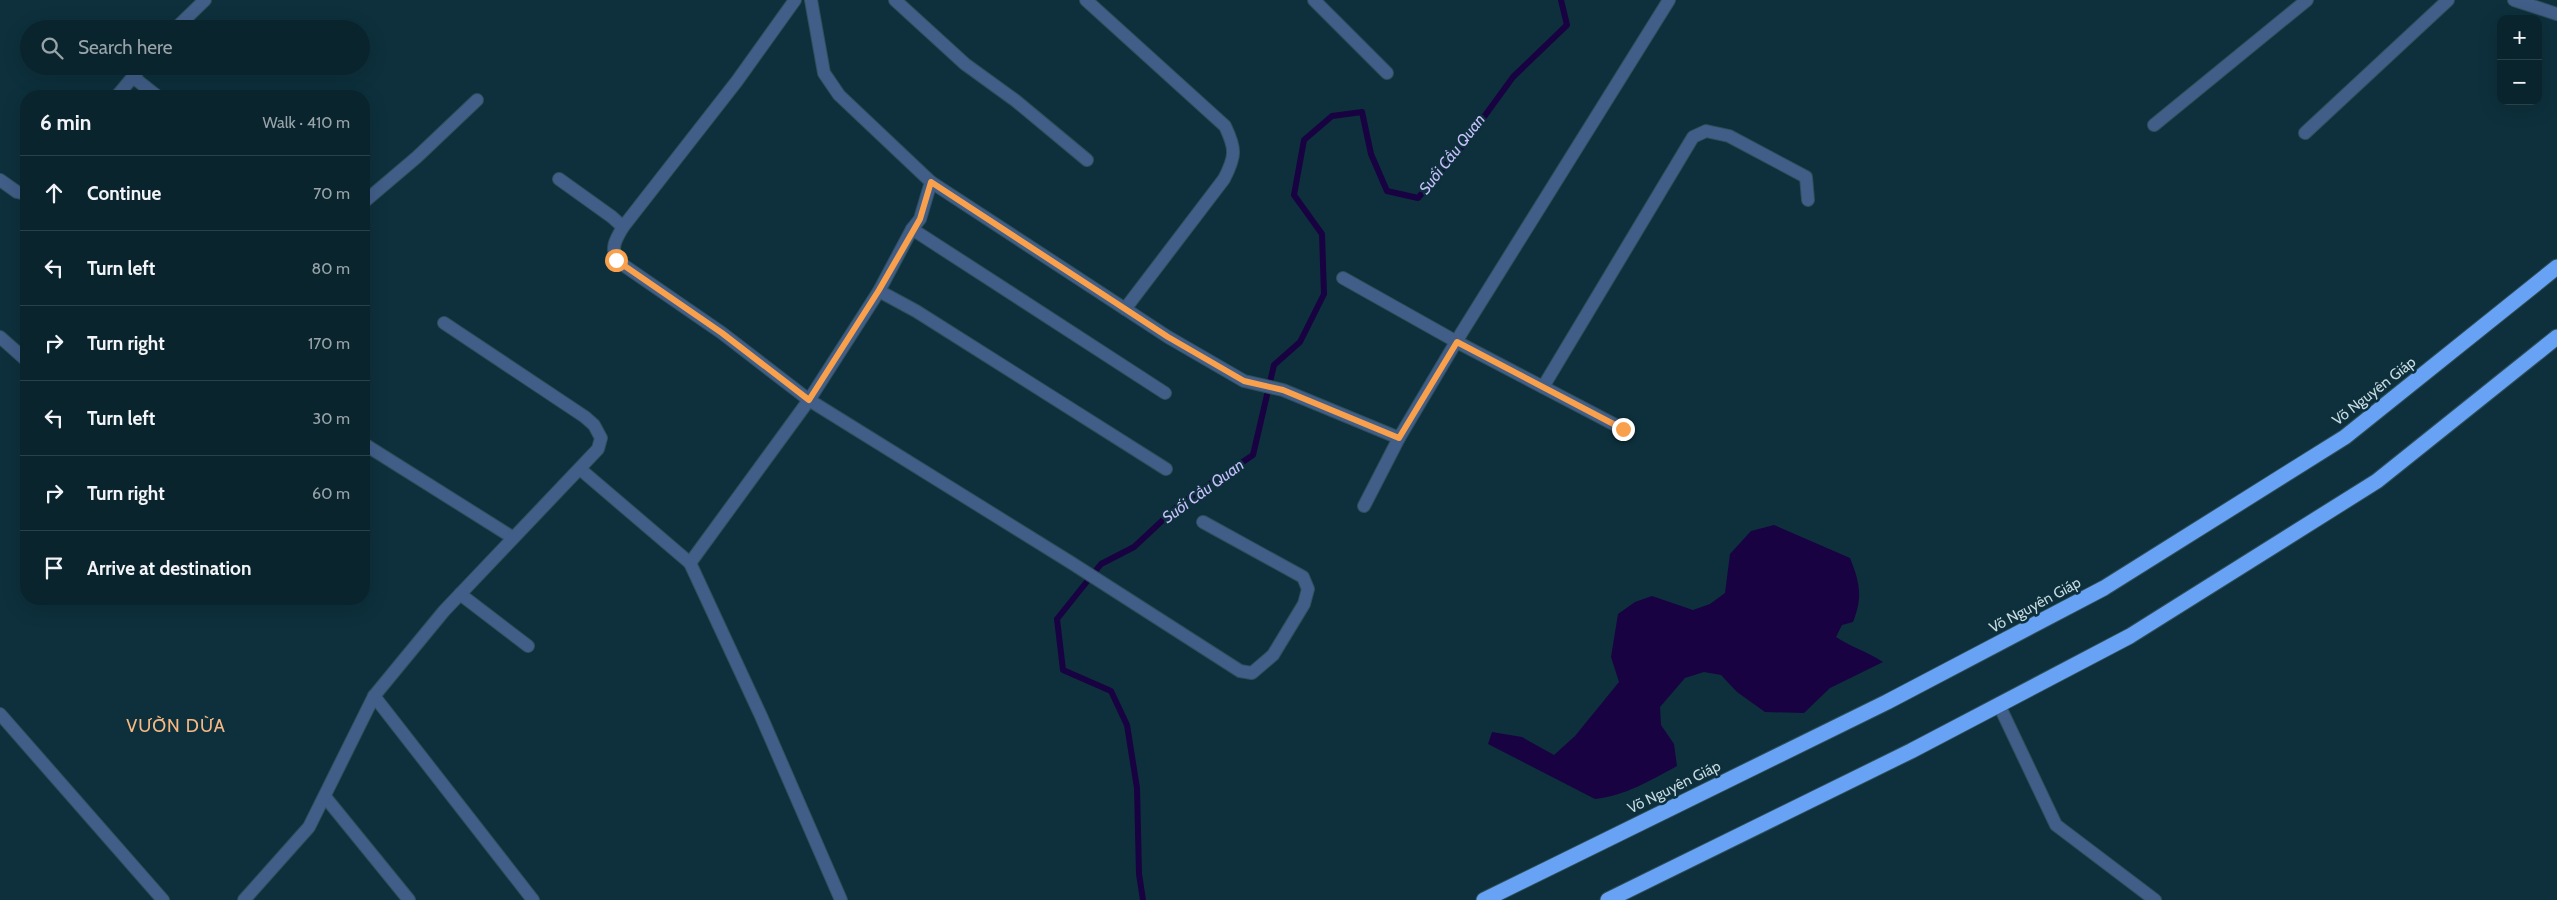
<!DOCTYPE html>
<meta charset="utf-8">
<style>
body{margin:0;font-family:Cabin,sans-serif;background:#183039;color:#f1f3f6}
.controls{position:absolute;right:15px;top:15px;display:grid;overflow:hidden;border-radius:10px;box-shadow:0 5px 20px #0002}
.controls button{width:45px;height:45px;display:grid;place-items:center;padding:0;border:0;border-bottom:1px solid #2a4149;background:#0a242d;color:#f1f3f6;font:25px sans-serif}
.stop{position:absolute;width:15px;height:15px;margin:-11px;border:4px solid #f9a04d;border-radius:50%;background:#fff}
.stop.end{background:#f9a04d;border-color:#fff;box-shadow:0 1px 5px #0008}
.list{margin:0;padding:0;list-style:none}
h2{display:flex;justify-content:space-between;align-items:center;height:65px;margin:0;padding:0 20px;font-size:21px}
h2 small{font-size:16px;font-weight:400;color:#99a4aa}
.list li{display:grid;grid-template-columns:32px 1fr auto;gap:15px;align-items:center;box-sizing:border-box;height:75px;padding:0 20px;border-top:1px solid #2a4149}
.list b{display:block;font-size:19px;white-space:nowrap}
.list em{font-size:16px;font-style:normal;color:#99a4aa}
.icon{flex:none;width:28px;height:28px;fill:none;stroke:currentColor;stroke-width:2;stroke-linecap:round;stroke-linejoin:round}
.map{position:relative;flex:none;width:2557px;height:900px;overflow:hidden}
.search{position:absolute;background:#0a242d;box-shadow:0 5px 20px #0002;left:20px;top:20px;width:350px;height:55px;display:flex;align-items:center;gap:12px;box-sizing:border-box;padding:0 18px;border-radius:28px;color:#99a4aa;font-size:19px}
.panel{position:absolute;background:#0a242d;box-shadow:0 5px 20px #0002;left:20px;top:90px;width:350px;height:515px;border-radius:20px}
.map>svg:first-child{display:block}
.water{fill:#190242}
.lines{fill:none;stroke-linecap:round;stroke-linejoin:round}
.stream{stroke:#190242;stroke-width:6}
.minor-casing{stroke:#2e4f5a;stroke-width:14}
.highway-casing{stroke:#2e4f5a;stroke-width:17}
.minor{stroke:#415e88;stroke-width:12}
.highway{stroke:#68a2f4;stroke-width:15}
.route{stroke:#f9a04d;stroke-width:6}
.labels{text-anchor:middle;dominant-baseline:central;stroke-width:5;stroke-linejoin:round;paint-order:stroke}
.street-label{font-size:15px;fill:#c7dae1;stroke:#0d303c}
.water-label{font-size:16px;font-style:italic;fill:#c6bffb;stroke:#0d303c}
.quarter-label{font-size:18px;letter-spacing:1px;fill:#f7b883;stroke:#0d303c}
</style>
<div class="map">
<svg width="2557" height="900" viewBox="0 0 2557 900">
<rect width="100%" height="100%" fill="#0d303c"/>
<path class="water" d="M 1774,525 L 1850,558 C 1860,583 1863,597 1853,622 L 1842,625 L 1836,637 C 1851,647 1868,652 1883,662 L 1830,688 L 1804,713 L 1765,712 L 1737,692 L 1721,675 L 1704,672 L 1685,678 L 1660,707 L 1661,725 L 1674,744 L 1677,766 C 1651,780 1625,796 1595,799 L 1488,744 L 1492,732 L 1522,737 L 1554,755 L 1575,736 L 1619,682 L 1611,657 L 1618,614 L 1635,602 L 1652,596 L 1693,610 L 1710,604 L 1725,593 L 1730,554 L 1751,531 Z"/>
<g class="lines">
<path class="stream" d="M 1143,900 L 1139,874 L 1137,788 L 1127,725 L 1111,691 L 1063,670 L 1057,619 L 1101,564 L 1134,547 L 1179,505 L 1253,455 L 1274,365 L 1300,342 L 1324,294 L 1322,234 L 1294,195 L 1304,140 L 1332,116 L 1362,112 L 1371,154 L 1387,191 L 1418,198 L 1465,143 L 1513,77 L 1567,25 L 1561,0"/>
<defs>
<g id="minor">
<path d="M 811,0 L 824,73 L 839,95 L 931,182 L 920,219 L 912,229 L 879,291 L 809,400 L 690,563 L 761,716 L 841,900"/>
<path d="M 895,0 L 965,64 L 1016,101 L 1087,160"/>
<path d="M 1086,0 L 1225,126 C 1236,149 1236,156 1224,179 L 1125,309"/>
<path d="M 1314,0 L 1387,73"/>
<path d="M 2514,0 L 2557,14"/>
<path d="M 175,29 L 205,0"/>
<path d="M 133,77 L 157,96"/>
<path d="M 117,96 L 142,66"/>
<path d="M 2154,125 L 2307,0"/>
<path d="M 2305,133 L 2448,0"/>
<path d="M 559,179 L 612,217 L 623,227 L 737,81 L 795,0"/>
<path d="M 0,180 L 17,192 L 26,194"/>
<path d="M 931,182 L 1168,337 L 1244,381 L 1283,390 L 1399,438"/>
<path d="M 364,202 L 417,157 L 477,100"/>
<path d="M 623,227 C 616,239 611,246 616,260 L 722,333 L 809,400 L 1070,562 L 1240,671 L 1252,673 L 1273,655 L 1304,604 L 1308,589 L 1303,577 L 1203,522"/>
<path d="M 912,229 L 1165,393"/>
<path d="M 1343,278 L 1457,342 L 1623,429"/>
<path d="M 879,291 L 916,311 L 1166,469"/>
<path d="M 0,337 L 26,360"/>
<path d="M 1543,387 L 1693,137 L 1706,131 L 1729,136 L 1806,177 L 1808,200"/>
<path d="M 364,444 L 512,537"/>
<path d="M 580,469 L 690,563"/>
<path d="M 1364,506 L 1399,438 L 1462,332 L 1669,0"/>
<path d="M 460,594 L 528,646"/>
<path d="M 374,696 L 533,900"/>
<path d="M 1999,705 L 2056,825 L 2155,900"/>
<path d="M 0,714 L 163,900"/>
<path d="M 326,798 L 409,900"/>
<path d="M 244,900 L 309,827 L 374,696 L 444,611 L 598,449 L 601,438 L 594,425 L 585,417 L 444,323"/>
</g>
<g id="highway">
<path d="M 1484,900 L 1887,702 L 2104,588 L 2345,437 L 2557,267"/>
<path d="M 1608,900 L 1911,751 L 2130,636 L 2377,481 L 2557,337"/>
</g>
</defs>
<use href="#minor" class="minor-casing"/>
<use href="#highway" class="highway-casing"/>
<use href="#minor" class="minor"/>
<use href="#highway" class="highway"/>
</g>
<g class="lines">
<path class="route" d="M 616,260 L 722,333 L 809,400 L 879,290 L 920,219 L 931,182 L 1168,337 L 1244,381 L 1283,390 L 1399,438 L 1457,342 L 1623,429"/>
</g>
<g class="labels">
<g class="street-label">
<text transform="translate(2374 391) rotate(-38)">Võ Nguyên Giáp</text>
<text transform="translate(2035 605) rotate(-28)">Võ Nguyên Giáp</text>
<text transform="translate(1674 787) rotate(-26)">Võ Nguyên Giáp</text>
</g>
<g class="water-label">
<text transform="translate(1452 154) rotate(-52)">Suối Cầu Quan</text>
<text transform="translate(1203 491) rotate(-36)">Suối Cầu Quan</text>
</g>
<g class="quarter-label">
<text x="176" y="726">VƯỜN DỪA</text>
</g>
</g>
</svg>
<div class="controls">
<button>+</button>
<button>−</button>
</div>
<div class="stop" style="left:616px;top:260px"></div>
<div class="stop end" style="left:1623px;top:429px"></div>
<div class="search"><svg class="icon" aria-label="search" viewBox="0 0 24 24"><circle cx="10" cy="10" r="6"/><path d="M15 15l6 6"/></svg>Search here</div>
<section class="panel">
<h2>6 min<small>Walk · 410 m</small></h2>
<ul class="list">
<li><svg class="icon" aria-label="ahead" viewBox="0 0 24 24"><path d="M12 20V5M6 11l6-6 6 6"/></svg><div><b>Continue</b></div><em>70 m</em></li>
<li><svg class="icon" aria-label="left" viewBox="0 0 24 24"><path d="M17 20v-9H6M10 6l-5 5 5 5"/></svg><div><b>Turn left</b></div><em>80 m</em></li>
<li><svg class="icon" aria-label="right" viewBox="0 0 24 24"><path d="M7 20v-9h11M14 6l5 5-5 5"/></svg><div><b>Turn right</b></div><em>170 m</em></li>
<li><svg class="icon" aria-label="left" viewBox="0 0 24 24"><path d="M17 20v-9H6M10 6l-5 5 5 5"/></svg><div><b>Turn left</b></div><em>30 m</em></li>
<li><svg class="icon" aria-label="right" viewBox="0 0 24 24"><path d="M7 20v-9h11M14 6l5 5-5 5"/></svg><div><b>Turn right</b></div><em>60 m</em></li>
<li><svg class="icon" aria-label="arrive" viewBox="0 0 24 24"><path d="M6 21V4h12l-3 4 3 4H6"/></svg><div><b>Arrive at destination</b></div></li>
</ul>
</section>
</div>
